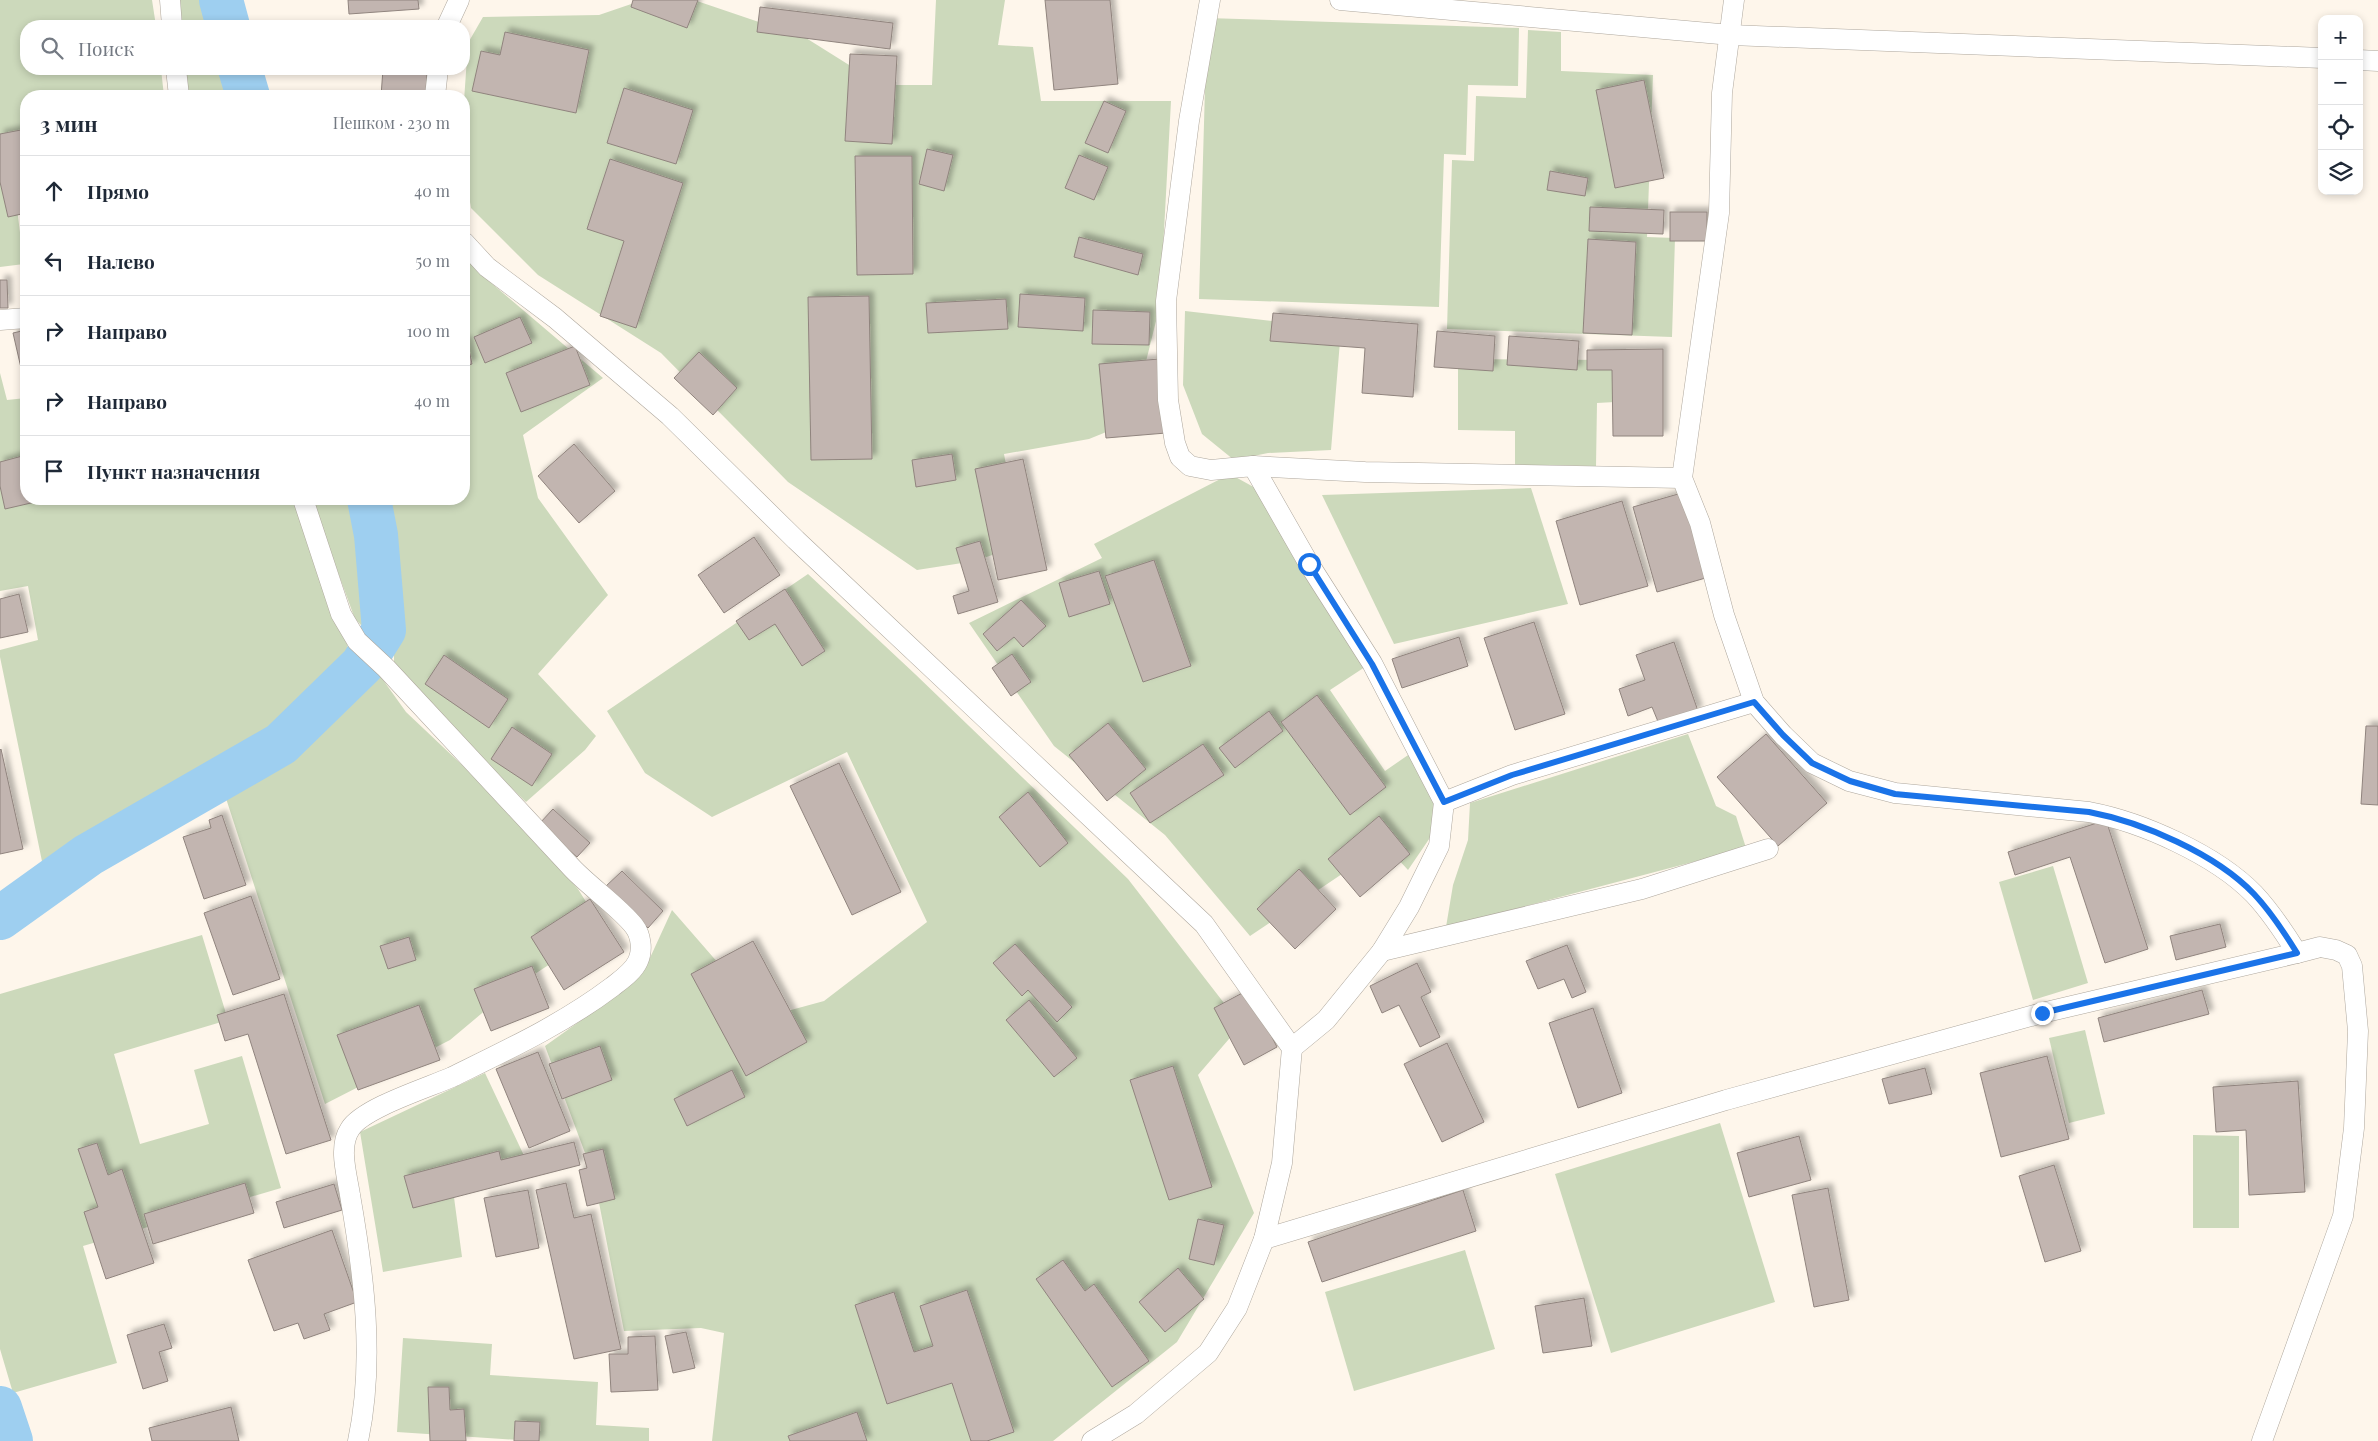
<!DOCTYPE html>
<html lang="ru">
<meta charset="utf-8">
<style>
body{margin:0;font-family:"Playfair Display",serif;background:#f2f2f3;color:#1f2937}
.controls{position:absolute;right:15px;top:15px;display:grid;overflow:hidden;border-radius:10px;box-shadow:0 2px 8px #0003}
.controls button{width:45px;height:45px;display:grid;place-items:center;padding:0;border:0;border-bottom:1px solid #e0e1e3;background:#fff;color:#1f2937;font:25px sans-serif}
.stop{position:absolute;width:15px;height:15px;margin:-11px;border:4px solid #1a73e8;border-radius:50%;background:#fff}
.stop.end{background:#1a73e8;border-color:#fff;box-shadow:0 1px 5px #0008}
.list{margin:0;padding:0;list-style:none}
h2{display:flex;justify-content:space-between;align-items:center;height:65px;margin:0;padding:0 20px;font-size:21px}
h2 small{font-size:16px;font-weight:400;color:#747a83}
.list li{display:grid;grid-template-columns:32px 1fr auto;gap:15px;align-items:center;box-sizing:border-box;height:70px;padding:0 20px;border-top:1px solid #e0e1e3}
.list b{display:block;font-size:19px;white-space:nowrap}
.list em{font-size:16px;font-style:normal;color:#747a83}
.icon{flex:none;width:28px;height:28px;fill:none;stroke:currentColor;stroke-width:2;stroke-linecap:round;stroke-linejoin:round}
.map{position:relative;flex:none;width:2378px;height:1441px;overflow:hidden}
.search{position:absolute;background:#fff;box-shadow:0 2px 8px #0003;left:20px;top:20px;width:450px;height:55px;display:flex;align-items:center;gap:12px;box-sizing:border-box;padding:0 18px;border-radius:20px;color:#747a83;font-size:19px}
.panel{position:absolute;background:#fff;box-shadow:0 2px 8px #0003;left:20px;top:90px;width:450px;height:415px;border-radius:20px}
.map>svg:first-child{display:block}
.green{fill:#ccd9bb}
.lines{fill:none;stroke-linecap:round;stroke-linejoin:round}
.canal{stroke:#9ecff0;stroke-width:44}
.building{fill:#c2b5b0;stroke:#90847e;filter:url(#shadow)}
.lane-casing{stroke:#aea79d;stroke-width:21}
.lane{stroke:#fff;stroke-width:20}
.route{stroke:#1a73e8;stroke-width:6}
</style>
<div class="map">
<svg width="2378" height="1441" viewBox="0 0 2378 1441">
<defs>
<filter id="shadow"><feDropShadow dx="4.5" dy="-4.5" stdDeviation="2.5" flood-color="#0004"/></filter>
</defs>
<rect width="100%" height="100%" fill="#fef6eb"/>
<g class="green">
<path d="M 0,0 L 152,0 L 156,26 L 26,26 L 26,69 L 161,69 L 164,96 L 26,96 L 26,143 L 9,145 L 24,264 L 0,267 Z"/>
<path d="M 180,0 L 214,0 L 219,26 L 181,26 Z"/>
<path d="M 643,0 L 694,0 L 806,38 L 881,85 L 932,85 L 936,0 L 1005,0 L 998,45 L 1033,47 L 1041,101 L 1171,101 L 1160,305 L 1131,422 L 1089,439 L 1004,454 L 1021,545 L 975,561 L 917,570 L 788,482 L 661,353 L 538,275 L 471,208 L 464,166 L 464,101 L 468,43 L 483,17 L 599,15 Z"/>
<path d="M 1207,18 L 1519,28 L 1518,86 L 1468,85 L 1466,155 L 1444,154 L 1439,307 L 1199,299 Z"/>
<path d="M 1528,30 L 1561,32 L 1561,71 L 1653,75 L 1647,237 L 1675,238 L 1672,337 L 1447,329 L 1452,160 L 1474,161 L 1476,96 L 1526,98 Z"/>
<path d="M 183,69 L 231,69 L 239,96 L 184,96 Z"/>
<path d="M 464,248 L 476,270 L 603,378 L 523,435 L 538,498 L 608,595 L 538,674 L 596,736 L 585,750 L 526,802 L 444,723 L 394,666 L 394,639 L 378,499 L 464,499 Z"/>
<path d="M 1185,311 L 1341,329 L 1331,450 L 1268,453 L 1234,460 L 1202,434 L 1183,385 Z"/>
<path d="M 1458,359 L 1615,360 L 1615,402 L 1597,403 L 1596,466 L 1515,465 L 1515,431 L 1458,430 Z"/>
<path d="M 0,373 L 7,400 L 26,398 L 26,499 L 294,499 L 343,628 L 353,667 L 273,740 L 44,871 L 0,657 L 0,650 L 38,640 L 28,586 L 0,591 Z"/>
<path d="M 1230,474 L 1259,490 L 1368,665 L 1330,690 L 1385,771 L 1411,753 L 1422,767 L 1440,823 L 1408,870 L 1385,845 L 1250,936 L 1165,835 L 1054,746 L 969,623 L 1102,558 L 1094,544 Z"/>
<path d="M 1531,488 L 1568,604 L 1394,644 L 1322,495 Z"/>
<path d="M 311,499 L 361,499 L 377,624 L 367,631 L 355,619 Z"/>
<path d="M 808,574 L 915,674 L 1128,879 L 1241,1025 L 1198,1075 L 1254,1213 L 1177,1342 L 1053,1441 L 712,1441 L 724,1333 L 701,1328 L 624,1331 L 594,1177 L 545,1046 L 632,984 L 649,960 L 672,910 L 739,987 L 769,1016 L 824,1001 L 927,922 L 847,752 L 712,817 L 645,773 L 607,711 Z"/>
<path d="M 376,670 L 406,712 L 497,798 L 578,889 L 603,929 L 506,993 L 450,1040 L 325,1104 L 222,786 L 285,750 Z"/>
<path d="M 1688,734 L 1716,806 L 1736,816 L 1746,848 L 1446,927 L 1453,885 L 1468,840 L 1470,803 Z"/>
<path d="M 2053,866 L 2088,983 L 2033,1000 L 1999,882 Z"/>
<path d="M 202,935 L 228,1020 L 114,1054 L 140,1144 L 209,1124 L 194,1070 L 242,1056 L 281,1188 L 83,1246 L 117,1363 L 13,1393 L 0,1349 L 0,994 Z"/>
<path d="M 2085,1030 L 2105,1114 L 2069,1123 L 2049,1038 Z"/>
<path d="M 485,1073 L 527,1162 L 451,1175 L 462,1257 L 383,1272 L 360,1132 Z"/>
<path d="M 1720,1123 L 1775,1302 L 1611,1353 L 1555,1174 Z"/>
<path d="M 2193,1135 L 2239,1136 L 2239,1228 L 2193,1228 Z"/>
<path d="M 1465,1250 L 1495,1349 L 1354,1391 L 1325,1292 Z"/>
<path d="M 403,1338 L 492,1344 L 490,1375 L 598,1382 L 596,1425 L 649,1428 L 649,1441 L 534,1441 L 397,1432 Z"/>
</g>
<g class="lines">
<g class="canal">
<path d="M 221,0 L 228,26"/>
<path d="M 240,69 L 248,96"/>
<path d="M 0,918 L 88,855 L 281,744 L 362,665 L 384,630 L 376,535 L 369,499"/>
<path d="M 0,1408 L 11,1441"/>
</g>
</g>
<g class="building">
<path d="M 348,0 L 418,0 L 419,9 L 349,14 Z"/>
<path d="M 633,0 L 698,0 L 687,28 L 631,7 Z"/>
<path d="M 1045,0 L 1110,0 L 1118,84 L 1054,90 Z"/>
<path d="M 760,7 L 893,23 L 890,49 L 757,32 Z"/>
<path d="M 505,32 L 589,50 L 576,113 L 472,91 L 481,51 L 500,55 Z"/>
<path d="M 850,54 L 897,56 L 892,144 L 845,141 Z"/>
<path d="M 383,69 L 427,69 L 426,96 L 381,96 Z"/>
<path d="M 1644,80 L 1664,178 L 1615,188 L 1596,90 Z"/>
<path d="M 624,88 L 693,110 L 676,164 L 607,143 Z"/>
<path d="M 1104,101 L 1126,111 L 1108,153 L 1085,143 Z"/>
<path d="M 26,129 L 26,213 L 8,217 L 0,182 L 0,134 Z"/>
<path d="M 927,149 L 953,155 L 944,191 L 919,184 Z"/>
<path d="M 1079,155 L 1108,167 L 1094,200 L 1065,188 Z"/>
<path d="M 855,156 L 912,156 L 913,274 L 857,275 Z"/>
<path d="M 610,159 L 683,183 L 636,328 L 600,316 L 624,241 L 587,229 Z"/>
<path d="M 1550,171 L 1588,178 L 1585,196 L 1547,190 Z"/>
<path d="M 1590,207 L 1664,210 L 1663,234 L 1589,231 Z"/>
<rect x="1670" y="212" width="37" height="29"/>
<path d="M 1079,237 L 1143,254 L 1138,275 L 1074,257 Z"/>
<path d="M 1588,239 L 1636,242 L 1632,335 L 1583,333 Z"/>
<path d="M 0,280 L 7,280 L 8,308 L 0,308 Z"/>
<path d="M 1020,294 L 1085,298 L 1083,331 L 1018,327 Z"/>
<path d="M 869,296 L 872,459 L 811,460 L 808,297 Z"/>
<path d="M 1006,299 L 1008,329 L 928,333 L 926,303 Z"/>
<path d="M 1093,310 L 1150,312 L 1149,345 L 1092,344 Z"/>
<path d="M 1273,313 L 1418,324 L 1413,397 L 1362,393 L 1365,348 L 1270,341 Z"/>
<path d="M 520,317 L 532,343 L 485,363 L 474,337 Z"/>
<path d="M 26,330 L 26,380 L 24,381 L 13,333 Z"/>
<path d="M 1437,331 L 1495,336 L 1493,371 L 1434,367 Z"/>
<path d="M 1509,336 L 1579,341 L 1577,370 L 1507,365 Z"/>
<path d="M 467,340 L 472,364 L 464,366 L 464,341 Z"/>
<path d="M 575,346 L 590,385 L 521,412 L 506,373 Z"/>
<path d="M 1663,349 L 1663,436 L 1613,436 L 1612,370 L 1587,370 L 1587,350 Z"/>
<path d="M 699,352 L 737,388 L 713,415 L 674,378 Z"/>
<path d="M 1159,359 L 1166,433 L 1106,438 L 1099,364 Z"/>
<path d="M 574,444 L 615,491 L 579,523 L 538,476 Z"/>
<path d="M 952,454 L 956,480 L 916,487 L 912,460 Z"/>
<path d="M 26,455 L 26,499 L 44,500 L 5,509 L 0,486 L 0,462 Z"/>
<path d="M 1023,459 L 1047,570 L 998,580 L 975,469 Z"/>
<path d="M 1685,492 L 1709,577 L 1657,592 L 1633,507 Z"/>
<path d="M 1622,501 L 1648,586 L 1580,605 L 1556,521 Z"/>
<path d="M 754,537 L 780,575 L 724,613 L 698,575 Z"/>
<path d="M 980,541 L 998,602 L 958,614 L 953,596 L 969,591 L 956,548 Z"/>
<path d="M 1154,560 L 1191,666 L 1143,682 L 1105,576 Z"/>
<path d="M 1099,571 L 1110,604 L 1069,617 L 1059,583 Z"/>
<path d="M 785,589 L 825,651 L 802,666 L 775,624 L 749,640 L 736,621 Z"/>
<path d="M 19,594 L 28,632 L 0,638 L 0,599 Z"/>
<path d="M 1021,600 L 1046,626 L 1023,647 L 1014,637 L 997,651 L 983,634 Z"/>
<path d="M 1534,622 L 1565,714 L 1515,730 L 1484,638 Z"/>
<path d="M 1459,637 L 1468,666 L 1402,688 L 1392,659 Z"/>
<path d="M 1674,642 L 1698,711 L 1659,724 L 1652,707 L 1628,716 L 1619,689 L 1645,680 L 1636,655 Z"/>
<path d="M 1012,654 L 1031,682 L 1011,696 L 992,668 Z"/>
<path d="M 444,655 L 508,699 L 489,728 L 425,684 Z"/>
<path d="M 1317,695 L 1386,787 L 1350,815 L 1281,722 Z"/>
<path d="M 1269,711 L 1283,731 L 1235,768 L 1219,748 Z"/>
<path d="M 1108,723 L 1146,769 L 1107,801 L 1069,755 Z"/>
<path d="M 2366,726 L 2378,726 L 2378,805 L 2361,804 Z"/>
<path d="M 512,727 L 552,754 L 532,786 L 491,759 Z"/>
<path d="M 1766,734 L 1827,803 L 1778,846 L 1717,777 Z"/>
<path d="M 1203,744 L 1224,775 L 1150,823 L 1130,793 Z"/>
<path d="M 1,749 L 23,849 L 0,854 L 0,750 Z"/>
<path d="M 839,763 L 901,892 L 852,915 L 790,786 Z"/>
<path d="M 1028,792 L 1068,843 L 1040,867 L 999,817 Z"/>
<path d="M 553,809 L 590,843 L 577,857 L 539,824 Z"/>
<path d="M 222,815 L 246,885 L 204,899 L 183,837 L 211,828 L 209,820 Z"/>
<path d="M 1379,816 L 1410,854 L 1360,897 L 1328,859 Z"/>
<path d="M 2106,820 L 2148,949 L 2105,963 L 2070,857 L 2015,875 L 2008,852 Z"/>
<path d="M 1299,869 L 1336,909 L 1295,949 L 1257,909 Z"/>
<path d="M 622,871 L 663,911 L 648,928 L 605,887 Z"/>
<path d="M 251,896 L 280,979 L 233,995 L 204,913 Z"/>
<path d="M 590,899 L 624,952 L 564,990 L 531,937 Z"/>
<path d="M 2220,924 L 2226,947 L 2176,960 L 2170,936 Z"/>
<path d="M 409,937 L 416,960 L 388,969 L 380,946 Z"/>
<path d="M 753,941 L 807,1042 L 746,1076 L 691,974 Z"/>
<path d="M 1015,944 L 1072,1007 L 1057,1022 L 1028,990 L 1022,996 L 993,963 Z"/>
<path d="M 1567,945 L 1586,992 L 1572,998 L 1564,979 L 1538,989 L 1526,961 Z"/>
<path d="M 1417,963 L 1431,992 L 1421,997 L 1440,1037 L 1420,1047 L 1399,1005 L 1382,1013 L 1370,986 Z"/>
<path d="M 532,966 L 549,1008 L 491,1031 L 474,989 Z"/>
<path d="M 1248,990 L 1277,1047 L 1244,1065 L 1214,1008 Z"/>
<path d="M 2202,990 L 2209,1014 L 2104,1042 L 2098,1018 Z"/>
<path d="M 284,994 L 331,1140 L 286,1154 L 248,1034 L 225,1041 L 217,1015 Z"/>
<path d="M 1029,1000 L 1077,1058 L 1054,1077 L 1006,1020 Z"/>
<path d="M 419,1005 L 440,1060 L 358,1090 L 337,1035 Z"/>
<path d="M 1593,1008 L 1622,1093 L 1578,1108 L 1549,1023 Z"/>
<path d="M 1447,1043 L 1484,1122 L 1442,1142 L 1404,1064 Z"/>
<path d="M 600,1046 L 612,1080 L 562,1099 L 549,1064 Z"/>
<path d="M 538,1052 L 570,1131 L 529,1148 L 496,1069 Z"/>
<path d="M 2047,1056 L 2069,1139 L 2001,1157 L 1980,1073 Z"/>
<path d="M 1173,1066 L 1212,1187 L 1169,1200 L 1130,1080 Z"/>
<path d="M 1925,1068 L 1932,1094 L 1889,1104 L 1882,1079 Z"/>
<path d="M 732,1070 L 745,1097 L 687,1126 L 674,1099 Z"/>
<path d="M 2298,1081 L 2305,1192 L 2249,1195 L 2246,1130 L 2216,1132 L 2213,1087 Z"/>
<path d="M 1799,1136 L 1811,1180 L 1749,1197 L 1737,1153 Z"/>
<path d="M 574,1142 L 580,1165 L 413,1208 L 404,1176 L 499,1151 L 501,1160 Z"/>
<path d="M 97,1143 L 108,1175 L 122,1169 L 154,1263 L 106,1279 L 84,1212 L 98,1207 L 78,1149 Z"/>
<path d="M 603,1149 L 615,1199 L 587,1206 L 579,1170 L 587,1168 L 583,1154 Z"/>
<path d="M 2054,1165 L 2081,1251 L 2045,1262 L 2019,1176 Z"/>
<path d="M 245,1183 L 254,1213 L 153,1244 L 144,1214 Z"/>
<path d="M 566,1183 L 574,1218 L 591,1214 L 621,1349 L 574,1359 L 536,1190 Z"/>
<path d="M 334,1184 L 342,1210 L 284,1228 L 276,1202 Z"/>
<path d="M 1828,1188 L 1849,1300 L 1814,1307 L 1792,1195 Z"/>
<path d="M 528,1190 L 539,1248 L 496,1257 L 484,1198 Z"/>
<path d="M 1463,1190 L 1476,1231 L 1322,1282 L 1308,1242 Z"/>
<path d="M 1198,1219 L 1224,1225 L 1214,1265 L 1189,1259 Z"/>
<path d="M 332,1230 L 357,1302 L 324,1314 L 330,1330 L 304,1339 L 298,1323 L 274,1331 L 248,1260 Z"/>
<path d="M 1063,1260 L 1085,1291 L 1094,1284 L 1149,1361 L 1112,1387 L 1036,1279 Z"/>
<path d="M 1178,1268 L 1204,1299 L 1165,1332 L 1139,1302 Z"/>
<path d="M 967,1290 L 1014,1432 L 987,1441 L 971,1441 L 952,1383 L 887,1404 L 855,1305 L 894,1292 L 914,1352 L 933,1346 L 920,1306 Z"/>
<path d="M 1584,1298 L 1592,1346 L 1543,1353 L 1535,1306 Z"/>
<path d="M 164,1324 L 172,1348 L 159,1352 L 168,1381 L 143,1389 L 127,1335 Z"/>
<path d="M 686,1332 L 695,1368 L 673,1373 L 665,1336 Z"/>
<path d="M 655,1336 L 658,1390 L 611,1392 L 609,1354 L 628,1354 L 628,1337 Z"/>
<path d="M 428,1387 L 449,1387 L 450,1410 L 464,1409 L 466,1441 L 430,1441 Z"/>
<path d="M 231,1407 L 239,1441 L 152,1441 L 149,1428 Z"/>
<path d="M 857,1412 L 867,1441 L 790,1441 L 788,1436 Z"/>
<path d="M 515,1421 L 540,1422 L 539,1441 L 514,1441 Z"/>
</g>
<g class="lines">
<defs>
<g id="lane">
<path d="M 170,0 L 172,26"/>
<path d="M 1210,0 L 1189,121 L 1166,301 L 1168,400 L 1175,443 L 1180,457 L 1190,466 L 1211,470 L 1253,466 L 1309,564 L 1372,663 L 1444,802 L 1439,846 L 1409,907 L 1382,951 L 1326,1020 L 1292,1048"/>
<path d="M 1340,0 L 1731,35 L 2322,58"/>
<path d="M 1734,0 L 1722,93 L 1719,213 L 1682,478 L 1700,523 L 1724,615 L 1754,702 L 1783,735 L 1812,763 L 1849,781 L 1895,793 L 2089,812 C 2142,822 2216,855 2254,894 C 2271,912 2284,932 2297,953 L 2320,947 L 2336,950 L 2347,955 L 2352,966 L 2358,1031 L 2354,1128 L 2343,1216 L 2262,1441"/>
<path d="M 447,26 L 459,0"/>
<path d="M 2359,60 L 2378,61"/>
<path d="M 176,69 L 179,96"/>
<path d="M 435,96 L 438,69"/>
<path d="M 464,242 L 487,267 L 555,318 L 670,416 L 796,540 L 1204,924 L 1292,1048 L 1282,1163 L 1264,1239 L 1237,1308 L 1208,1353 L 1136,1414 L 1092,1441"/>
<path d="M 0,320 L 26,318"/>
<path d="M 1253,466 L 1365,472 L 1682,478"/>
<path d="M 303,499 L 341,614 L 357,641 L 386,668 C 448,735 510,802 572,868 C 590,887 619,907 634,926 C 641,935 643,950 638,961 C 633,972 621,980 612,987 C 563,1024 507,1050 452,1077 C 427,1088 363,1108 350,1129 C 338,1147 347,1175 350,1195 C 364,1275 375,1361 358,1441"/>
<path d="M 1444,802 L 1512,775 L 1754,702"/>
<path d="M 1382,951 L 1642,889 L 1768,849"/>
<path d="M 1264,1239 L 1726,1100 L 2042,1013 L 2297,953"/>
</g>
</defs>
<use href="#lane" class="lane-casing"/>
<use href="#lane" class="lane"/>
</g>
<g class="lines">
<path class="route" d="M 1309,564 L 1372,664 L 1444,802 L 1512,775 L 1754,702 L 1783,735 L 1812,763 L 1850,781 L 1895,794 L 2089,812 C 2142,822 2216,854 2254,894 C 2271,912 2284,932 2297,953 L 2042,1013"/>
</g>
</svg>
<div class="controls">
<button>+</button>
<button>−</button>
<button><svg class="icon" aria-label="locate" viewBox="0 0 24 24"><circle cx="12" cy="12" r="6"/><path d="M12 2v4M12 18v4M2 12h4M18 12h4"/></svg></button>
<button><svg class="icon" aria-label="layers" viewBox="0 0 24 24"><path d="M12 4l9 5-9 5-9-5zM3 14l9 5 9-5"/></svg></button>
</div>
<div class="stop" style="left:1309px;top:564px"></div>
<div class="stop end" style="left:2042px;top:1013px"></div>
<div class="search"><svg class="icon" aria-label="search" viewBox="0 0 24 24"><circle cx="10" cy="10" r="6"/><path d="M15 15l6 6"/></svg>Поиск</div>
<section class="panel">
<h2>3 мин<small>Пешком · 230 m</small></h2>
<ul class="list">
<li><svg class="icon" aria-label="ahead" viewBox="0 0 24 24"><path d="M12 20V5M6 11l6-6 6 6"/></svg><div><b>Прямо</b></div><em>40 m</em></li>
<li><svg class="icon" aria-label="left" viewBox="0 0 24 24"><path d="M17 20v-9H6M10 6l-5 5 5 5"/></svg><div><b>Налево</b></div><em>50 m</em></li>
<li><svg class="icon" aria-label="right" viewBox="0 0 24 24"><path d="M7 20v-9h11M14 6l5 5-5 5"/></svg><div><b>Направо</b></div><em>100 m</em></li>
<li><svg class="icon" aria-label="right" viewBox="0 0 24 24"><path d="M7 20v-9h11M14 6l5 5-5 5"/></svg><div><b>Направо</b></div><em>40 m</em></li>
<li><svg class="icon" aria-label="arrive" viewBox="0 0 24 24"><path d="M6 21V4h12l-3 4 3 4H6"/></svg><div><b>Пункт назначения</b></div></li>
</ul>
</section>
</div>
